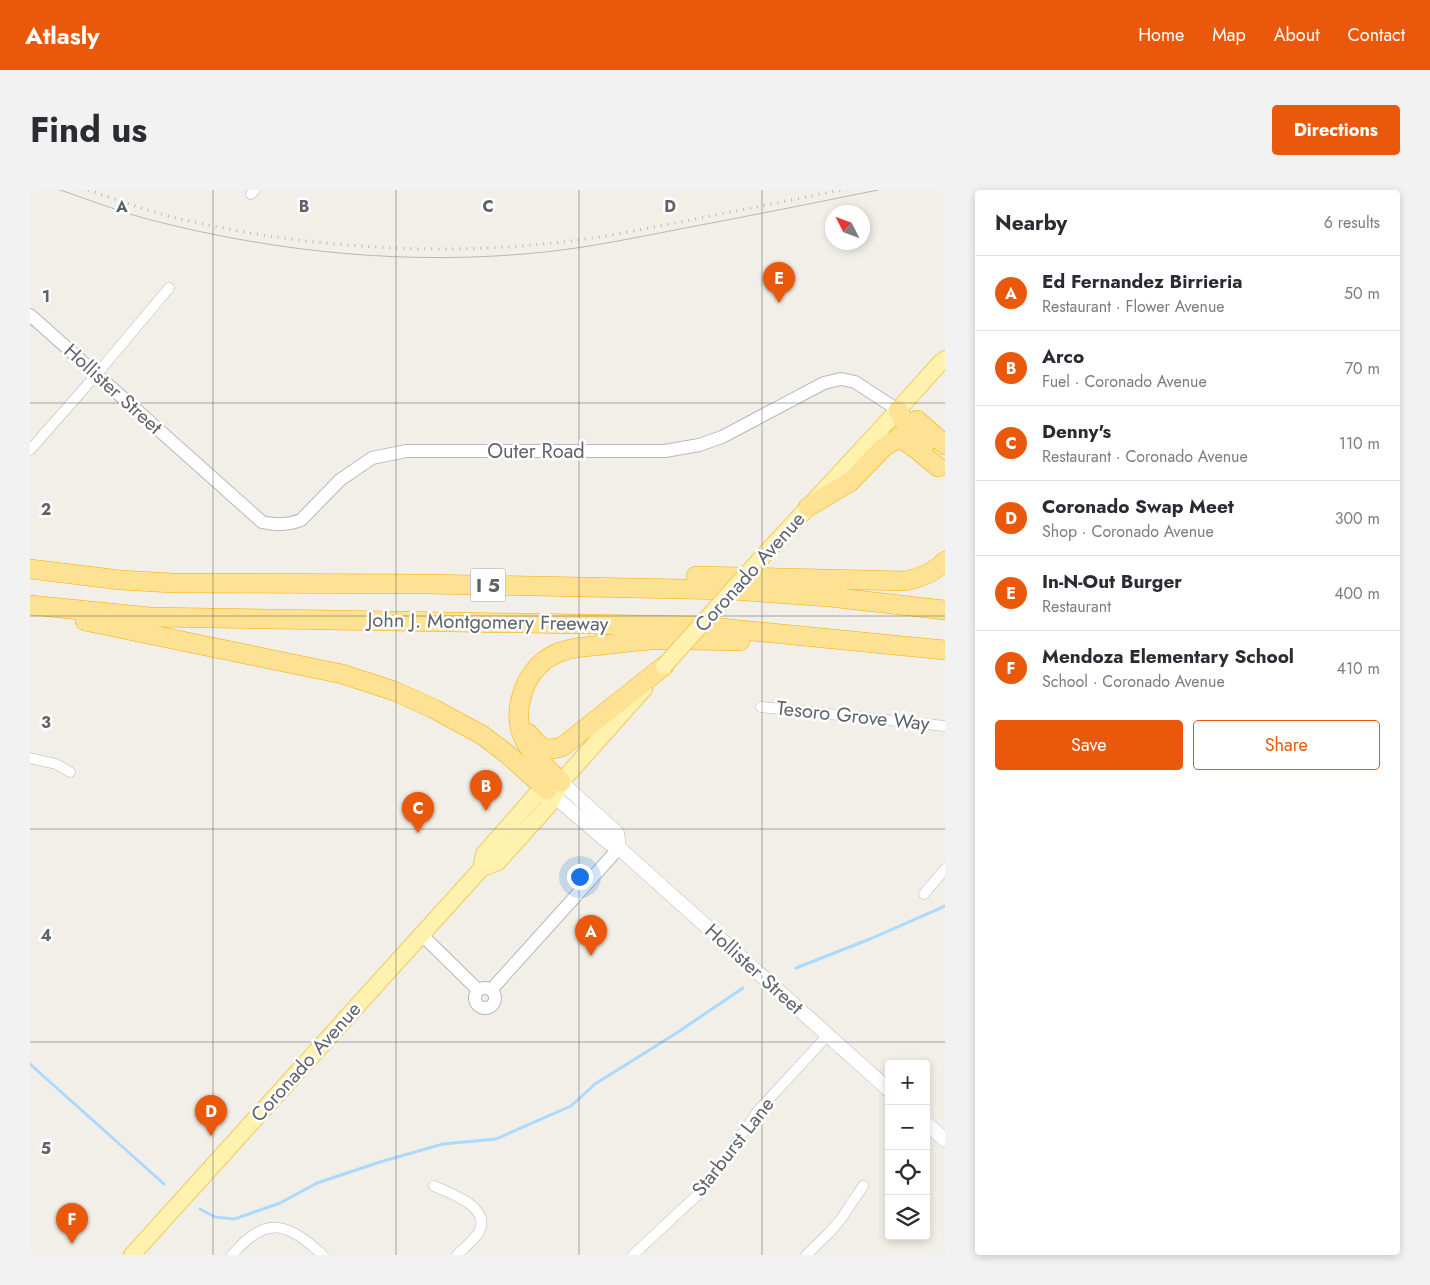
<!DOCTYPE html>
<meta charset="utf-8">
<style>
body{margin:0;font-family:Jost,sans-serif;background:#f2f2f3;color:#2b2b33}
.controls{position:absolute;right:15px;bottom:15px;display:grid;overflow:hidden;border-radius:5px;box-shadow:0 2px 8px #0003}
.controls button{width:45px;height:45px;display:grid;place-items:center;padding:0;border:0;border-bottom:1px solid #e1e1e2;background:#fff;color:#2b2b33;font:25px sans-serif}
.compass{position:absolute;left:795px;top:15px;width:45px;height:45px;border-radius:50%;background:#fff;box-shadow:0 2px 8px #0003;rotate:312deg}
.you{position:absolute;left:549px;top:686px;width:18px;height:18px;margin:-12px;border:4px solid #fff;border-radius:50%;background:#1a73e8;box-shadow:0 0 0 8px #1a73e833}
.badge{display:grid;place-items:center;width:32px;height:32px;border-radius:50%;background:#ea580c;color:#fff;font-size:16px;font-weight:700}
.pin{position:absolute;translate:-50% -41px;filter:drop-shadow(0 1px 2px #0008)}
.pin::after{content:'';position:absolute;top:26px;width:18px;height:15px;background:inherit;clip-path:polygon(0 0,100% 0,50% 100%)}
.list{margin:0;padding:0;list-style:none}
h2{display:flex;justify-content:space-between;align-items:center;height:65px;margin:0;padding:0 20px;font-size:21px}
h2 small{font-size:16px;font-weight:400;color:#7c7c81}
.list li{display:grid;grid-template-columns:32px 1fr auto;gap:15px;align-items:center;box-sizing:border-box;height:75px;padding:0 20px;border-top:1px solid #e1e1e2}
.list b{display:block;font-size:19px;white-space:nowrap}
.list p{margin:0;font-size:16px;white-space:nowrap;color:#7c7c81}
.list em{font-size:16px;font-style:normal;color:#7c7c81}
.actions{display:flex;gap:10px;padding:15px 20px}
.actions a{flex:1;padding:11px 0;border:1px solid #ea580c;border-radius:5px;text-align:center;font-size:18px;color:#ea580c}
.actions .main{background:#ea580c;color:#fff}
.icon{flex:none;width:28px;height:28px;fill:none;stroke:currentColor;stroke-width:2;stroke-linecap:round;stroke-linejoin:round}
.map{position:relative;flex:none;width:915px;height:1065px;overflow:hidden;border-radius:5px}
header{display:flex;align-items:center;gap:30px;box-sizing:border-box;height:70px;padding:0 25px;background:#ea580c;color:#fff}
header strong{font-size:24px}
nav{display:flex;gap:28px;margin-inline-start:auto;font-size:18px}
.intro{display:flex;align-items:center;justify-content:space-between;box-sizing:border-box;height:120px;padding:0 30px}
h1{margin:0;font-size:35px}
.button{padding:12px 22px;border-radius:5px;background:#ea580c;color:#fff;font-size:18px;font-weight:700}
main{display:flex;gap:30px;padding:0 30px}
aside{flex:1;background:#fff;border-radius:5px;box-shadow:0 2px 8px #0003}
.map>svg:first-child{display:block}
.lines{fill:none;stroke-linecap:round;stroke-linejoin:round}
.stream{stroke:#aadaff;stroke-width:3}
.minor-casing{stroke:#b5b8bc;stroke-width:11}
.tertiary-casing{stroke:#b5b8bc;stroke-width:14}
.secondary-casing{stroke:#b6babf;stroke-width:15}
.primary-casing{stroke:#f2c960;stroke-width:18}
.motorway-casing{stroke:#f9ab00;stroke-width:20}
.minor{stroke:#fff;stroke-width:10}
.tertiary{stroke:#fff;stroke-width:12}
.secondary{stroke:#fff;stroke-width:14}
.primary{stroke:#fff2af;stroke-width:16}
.motorway{stroke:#fde293;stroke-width:19}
.tram{stroke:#b6b7b8;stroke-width:1}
.rail{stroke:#b6b7b8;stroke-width:3;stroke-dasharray:1 6;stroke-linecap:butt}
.primary-bridge-casing{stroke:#f2c960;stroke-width:18;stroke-linecap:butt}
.primary-bridge{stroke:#fff2af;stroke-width:16}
.grid{fill:none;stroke:#5f6368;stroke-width:1;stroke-opacity:0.55}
.labels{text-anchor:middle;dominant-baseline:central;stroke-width:5;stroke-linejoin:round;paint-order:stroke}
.shield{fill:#fff;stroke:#8f9295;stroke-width:1}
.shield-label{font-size:19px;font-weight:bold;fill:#5f6368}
.street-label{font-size:20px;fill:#5f6368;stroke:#fff}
.grid-label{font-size:16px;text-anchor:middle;font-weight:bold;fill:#5f6368;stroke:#fff;stroke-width:5;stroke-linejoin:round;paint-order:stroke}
</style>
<header>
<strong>Atlasly</strong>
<nav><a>Home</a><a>Map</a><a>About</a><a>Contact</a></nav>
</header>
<div class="intro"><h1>Find us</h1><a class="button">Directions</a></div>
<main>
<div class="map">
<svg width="915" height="1065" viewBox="0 0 915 1065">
<rect width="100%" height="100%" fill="#f1efe8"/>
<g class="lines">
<g class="stream">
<path d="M 766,778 L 840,749 L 915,716"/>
<path d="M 0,874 L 134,994"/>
<path d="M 170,1019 L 185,1027 L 204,1029 L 250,1013 L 287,993 L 350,972 L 413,954 L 466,949 L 541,916 L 565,894 L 645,844 L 713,798"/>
</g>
<defs>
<g id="minor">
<path d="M 221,4 L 225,0"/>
<path d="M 0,260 L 66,185 L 139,98"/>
<path d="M 731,517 L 915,536"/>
<path d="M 0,568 L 26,574 L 40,582"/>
<path d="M 894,704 L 915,679"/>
<path d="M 404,996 C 420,1003 462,1017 449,1042 C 444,1050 434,1058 427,1065"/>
<path d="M 202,1065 C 237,1024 257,1033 293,1065"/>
<path d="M 603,1065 L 677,996 L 727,922 L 798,845"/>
<path d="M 776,1065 L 799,1043 L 811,1029 L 833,996"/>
</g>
<g id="tertiary">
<path d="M 0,125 L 232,332 C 244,335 258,335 271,330 L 310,290 L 342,268 L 376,261 L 635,261 L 669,255 L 692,247 L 794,193 L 811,189 L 825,192 L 868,220"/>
<path d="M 392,745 L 448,800"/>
<circle cx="455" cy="808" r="10"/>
<path d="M 461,800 L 589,658"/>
</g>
<g id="secondary">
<path d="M 531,592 L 587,643 L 589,658"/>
<path d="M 517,600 L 579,653 L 589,658 L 859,900"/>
<path d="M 896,933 L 915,950"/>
</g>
<g id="primary">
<path d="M 735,364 L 868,220 L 910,173 L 915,169"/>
<path d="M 451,679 L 454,664 L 505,606 L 527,595"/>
<path d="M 102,1065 L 451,679 L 468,672 L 519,615 L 531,592 L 614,499"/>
</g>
<g id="motorway">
<path d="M 868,220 L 878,238 L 895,254"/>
<path d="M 887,230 L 915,255"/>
<path d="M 778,317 L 820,292 L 853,258 L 869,247 L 886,259 L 908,277"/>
<path d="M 0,379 L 90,390 L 143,393 L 397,394 L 702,400 L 800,407 L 915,420"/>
<path d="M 666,386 L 875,391 C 891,388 904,383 915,371"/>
<path d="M 0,415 L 120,427 L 670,436 L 915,460"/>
<path d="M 55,431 L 312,484 L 364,501 L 404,519 L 452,545 L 476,563 L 517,600"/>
<path d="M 498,543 C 509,557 514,562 532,557 L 634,476"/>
<path d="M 531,592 C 505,566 479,546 492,505 C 497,487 509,472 525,464 C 540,457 557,457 573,455 C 589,453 606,451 622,450 C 652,449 681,451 710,451"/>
</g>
</defs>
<use href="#minor" class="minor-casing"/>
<use href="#tertiary" class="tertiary-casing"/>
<use href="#secondary" class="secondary-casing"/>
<use href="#primary" class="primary-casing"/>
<use href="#motorway" class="motorway-casing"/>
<use href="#minor" class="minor"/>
<use href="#tertiary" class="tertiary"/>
<use href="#secondary" class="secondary"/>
<use href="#primary" class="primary"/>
<use href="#motorway" class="motorway"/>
<path class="tram" d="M 30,0 C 60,10 90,22 121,30 C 249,63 383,76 515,62 C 562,57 609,47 655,38 C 719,26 784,13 848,0"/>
<path class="rail" d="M 58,0 C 86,9 114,20 142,27 C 265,57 406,67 532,52 C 570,48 608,40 645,33 C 701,22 756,11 811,0"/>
<defs>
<path id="primary-bridge" d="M 634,476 L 735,364"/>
</defs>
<use href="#primary-bridge" class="primary-bridge-casing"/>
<use href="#primary-bridge" class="primary-bridge"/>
</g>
<path class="grid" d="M 183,0 L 183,1065M 366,0 L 366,1065M 549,0 L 549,1065M 732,0 L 732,1065M 0,213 L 915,213M 0,426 L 915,426M 0,639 L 915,639M 0,852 L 915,852"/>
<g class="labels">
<rect class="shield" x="440.5" y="378.5" width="35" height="33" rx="4"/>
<g class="shield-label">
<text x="458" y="395">I 5</text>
</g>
<g class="street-label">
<text transform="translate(83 199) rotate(42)">Hollister Street</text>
<text x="506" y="261">Outer Road</text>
<text transform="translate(720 382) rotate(-48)">Coronado Avenue</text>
<text transform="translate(458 432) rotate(1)">John J. Montgomery Freeway</text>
<text transform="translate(823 526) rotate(6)">Tesoro Grove Way</text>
<text transform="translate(724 779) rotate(42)">Hollister Street</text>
<text transform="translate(276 872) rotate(-48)">Coronado Avenue</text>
<text transform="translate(703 957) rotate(-52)">Starburst Lane</text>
</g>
</g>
<g class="grid-label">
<text x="92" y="22">A</text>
<text x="274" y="22">B</text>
<text x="458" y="22">C</text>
<text x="640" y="22">D</text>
<text x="16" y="112">1</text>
<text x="16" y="325">2</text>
<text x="16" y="538">3</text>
<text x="16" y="751">4</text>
<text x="16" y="964">5</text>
</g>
</svg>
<div class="controls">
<button>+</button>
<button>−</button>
<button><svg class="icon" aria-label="locate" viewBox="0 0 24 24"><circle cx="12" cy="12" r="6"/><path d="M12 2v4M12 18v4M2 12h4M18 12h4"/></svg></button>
<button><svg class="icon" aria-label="layers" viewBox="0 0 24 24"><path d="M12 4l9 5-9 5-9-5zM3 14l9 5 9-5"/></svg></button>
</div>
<svg class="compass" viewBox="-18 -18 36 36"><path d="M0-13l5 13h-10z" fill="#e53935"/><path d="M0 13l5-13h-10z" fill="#7c7c81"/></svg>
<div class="you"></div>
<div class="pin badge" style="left:561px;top:766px">A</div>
<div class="pin badge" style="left:456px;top:621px">B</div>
<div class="pin badge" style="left:388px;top:643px">C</div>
<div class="pin badge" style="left:181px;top:946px">D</div>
<div class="pin badge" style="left:749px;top:113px">E</div>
<div class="pin badge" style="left:42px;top:1054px">F</div>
</div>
<aside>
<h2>Nearby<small>6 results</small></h2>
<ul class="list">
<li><span class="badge">A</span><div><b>Ed Fernandez Birrieria</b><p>Restaurant · Flower Avenue</p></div><em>50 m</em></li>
<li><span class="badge">B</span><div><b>Arco</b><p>Fuel · Coronado Avenue</p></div><em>70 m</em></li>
<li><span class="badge">C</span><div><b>Denny's</b><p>Restaurant · Coronado Avenue</p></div><em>110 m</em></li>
<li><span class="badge">D</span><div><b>Coronado Swap Meet</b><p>Shop · Coronado Avenue</p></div><em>300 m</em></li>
<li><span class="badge">E</span><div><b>In-N-Out Burger</b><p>Restaurant</p></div><em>400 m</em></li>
<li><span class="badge">F</span><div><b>Mendoza Elementary School</b><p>School · Coronado Avenue</p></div><em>410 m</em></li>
</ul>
<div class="actions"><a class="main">Save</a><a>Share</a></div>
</aside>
</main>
